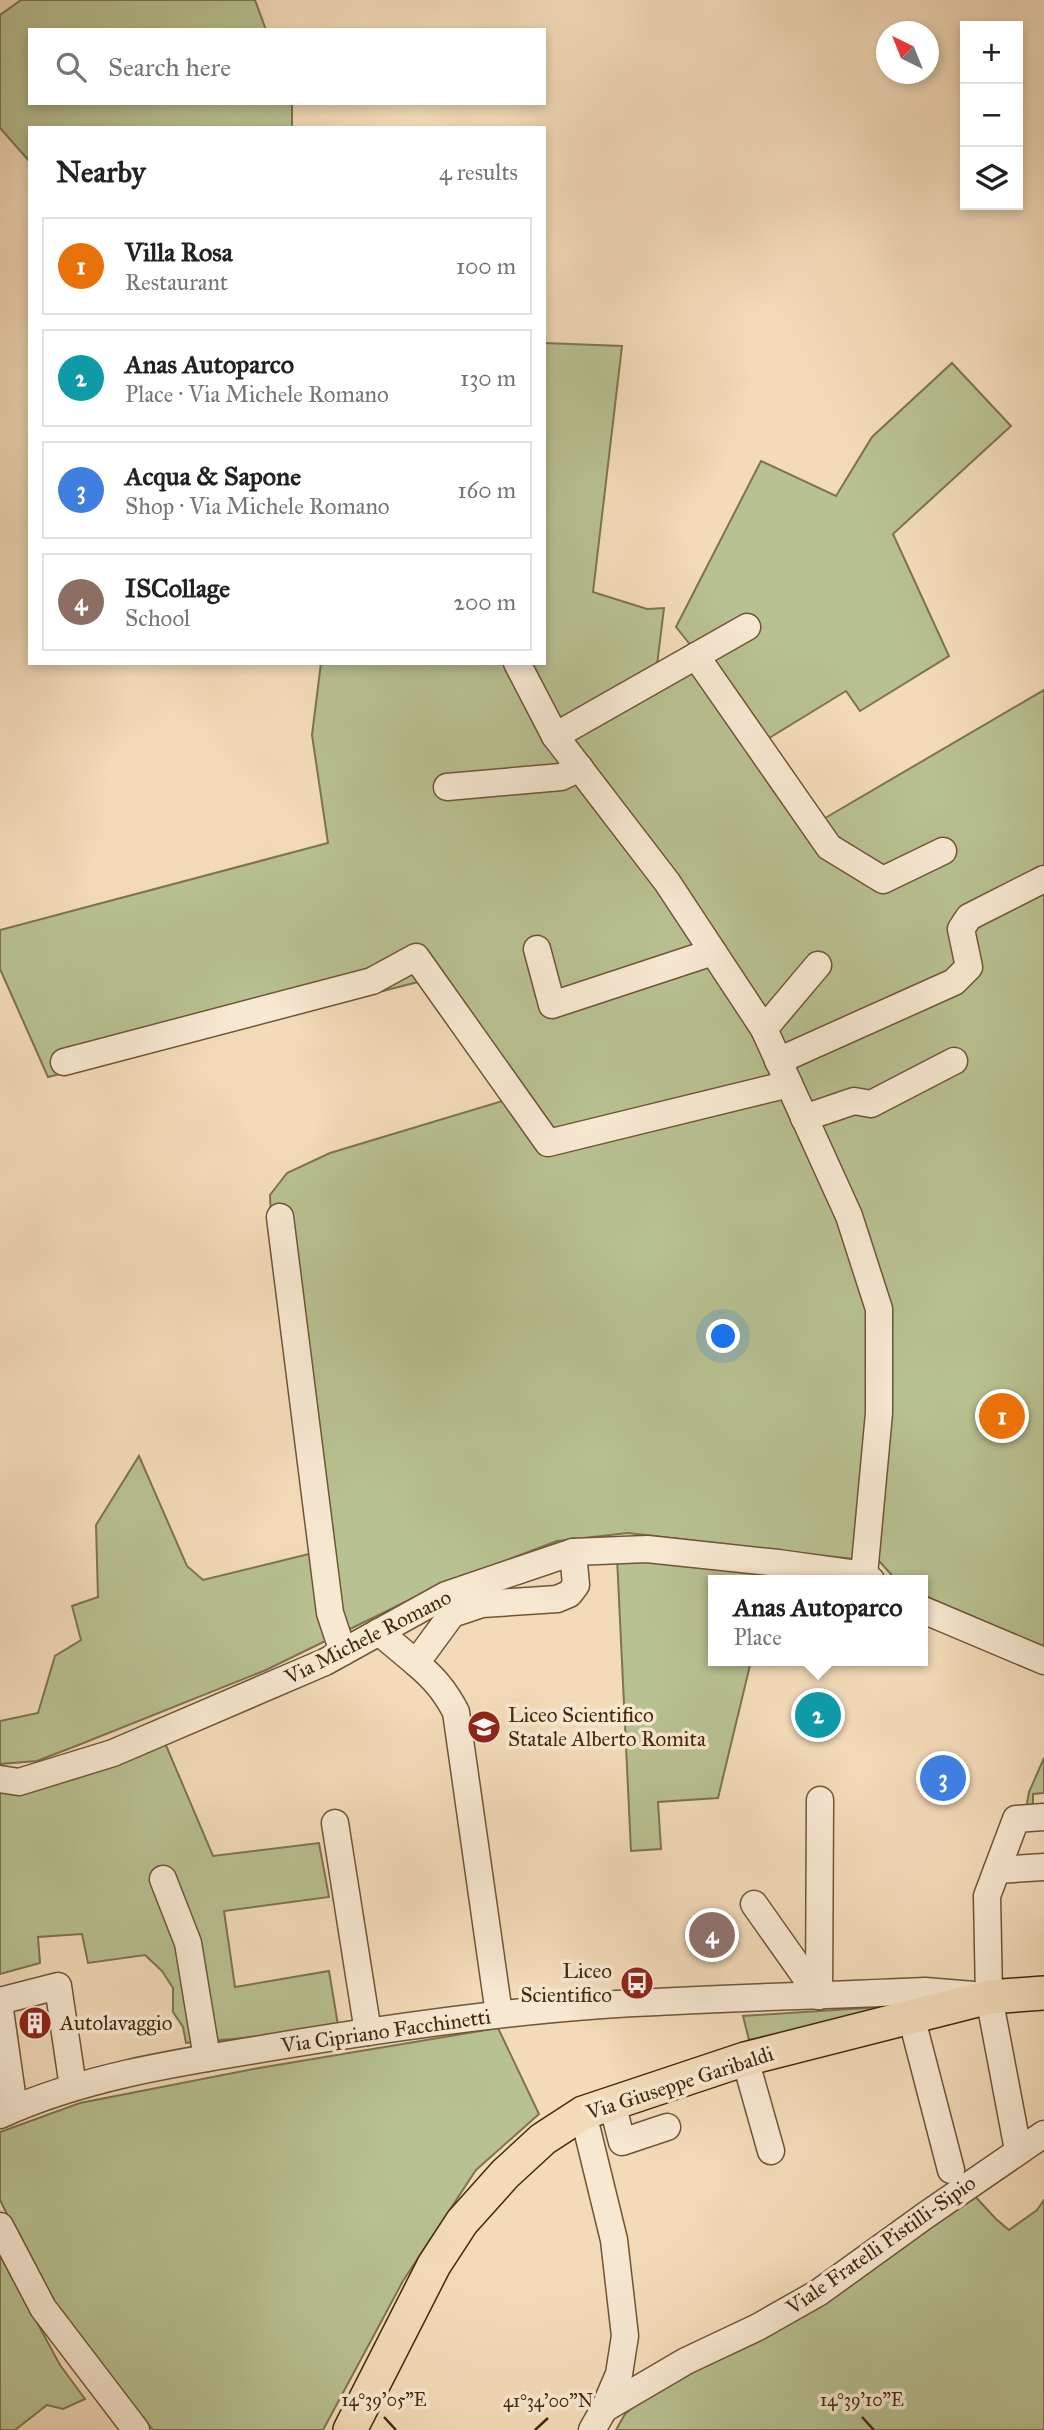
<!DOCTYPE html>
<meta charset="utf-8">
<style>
body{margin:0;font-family:"IM FELL Great Primer",serif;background:#f6f6f6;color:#222}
.controls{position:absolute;right:21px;top:21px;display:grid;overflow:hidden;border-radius:0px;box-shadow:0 4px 10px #0003}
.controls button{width:63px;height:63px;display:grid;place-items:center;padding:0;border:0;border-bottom:2px solid #e0e0e0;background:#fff;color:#222;font:35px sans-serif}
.compass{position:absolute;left:876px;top:21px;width:63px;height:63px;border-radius:50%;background:#fff;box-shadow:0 4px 10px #0003;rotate:317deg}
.you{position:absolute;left:724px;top:1337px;width:24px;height:24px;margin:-18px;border:5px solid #fff;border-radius:50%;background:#1a73e8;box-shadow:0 0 0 10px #1a73e833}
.badge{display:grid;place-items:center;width:46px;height:46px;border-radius:50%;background:#b45309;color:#fff;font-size:23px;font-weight:700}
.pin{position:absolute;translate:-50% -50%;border:4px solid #fff;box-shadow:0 2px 7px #0006}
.popup{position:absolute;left:708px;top:1575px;width:220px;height:91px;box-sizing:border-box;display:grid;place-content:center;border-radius:0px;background:#fff;filter:drop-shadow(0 2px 5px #0005);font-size:23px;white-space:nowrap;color:#767676}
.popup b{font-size:26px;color:#222}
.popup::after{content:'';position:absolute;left:50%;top:100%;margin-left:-14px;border:14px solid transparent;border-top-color:#fff}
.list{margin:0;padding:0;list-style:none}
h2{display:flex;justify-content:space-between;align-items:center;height:91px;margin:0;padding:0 28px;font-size:30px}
h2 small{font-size:23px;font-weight:400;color:#767676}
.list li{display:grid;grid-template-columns:46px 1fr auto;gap:21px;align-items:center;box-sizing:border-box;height:98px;margin:0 14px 14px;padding:0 14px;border:2px solid #e0e0e0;border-radius:0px}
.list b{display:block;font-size:26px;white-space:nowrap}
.list p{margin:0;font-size:23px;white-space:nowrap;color:#767676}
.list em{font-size:23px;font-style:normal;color:#767676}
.icon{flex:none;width:38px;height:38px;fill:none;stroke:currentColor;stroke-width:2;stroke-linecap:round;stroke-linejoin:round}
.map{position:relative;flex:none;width:1044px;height:2430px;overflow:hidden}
.search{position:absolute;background:#fff;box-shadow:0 4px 10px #0003;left:28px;top:28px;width:518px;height:77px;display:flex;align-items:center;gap:18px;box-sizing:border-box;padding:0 24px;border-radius:0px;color:#767676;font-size:26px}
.panel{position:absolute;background:#fff;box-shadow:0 4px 10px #0003;left:28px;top:126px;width:518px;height:539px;border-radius:0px}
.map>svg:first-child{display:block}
.green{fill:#b8c191;stroke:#7e744d;stroke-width:2}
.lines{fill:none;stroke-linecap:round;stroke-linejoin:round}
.minor-casing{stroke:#705535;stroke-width:29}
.major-casing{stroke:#442809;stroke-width:36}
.minor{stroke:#f7e8d2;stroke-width:26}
.major{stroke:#f3dbb9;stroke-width:33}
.ticks{fill:none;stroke:#442809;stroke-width:2.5}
.labels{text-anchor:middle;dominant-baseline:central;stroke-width:7;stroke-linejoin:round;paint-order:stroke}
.street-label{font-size:21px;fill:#442809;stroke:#f7e8d2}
.poi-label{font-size:21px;fill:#442809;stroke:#f7e8d2;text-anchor:start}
.ticks-label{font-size:18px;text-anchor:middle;fill:#442809;stroke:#f7e8d2;stroke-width:7;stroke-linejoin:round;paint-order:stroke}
</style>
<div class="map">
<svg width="1044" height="2430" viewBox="0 0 1044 2430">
<rect width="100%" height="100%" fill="#f3dbb9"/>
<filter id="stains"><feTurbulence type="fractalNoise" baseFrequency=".00286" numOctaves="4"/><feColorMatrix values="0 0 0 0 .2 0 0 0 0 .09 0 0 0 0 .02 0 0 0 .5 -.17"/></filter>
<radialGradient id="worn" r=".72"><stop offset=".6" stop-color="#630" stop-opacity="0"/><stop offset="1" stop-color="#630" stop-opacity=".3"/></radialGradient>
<g class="green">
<path d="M 21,0 L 255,0 L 266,30 L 30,30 L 30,103 L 292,103 L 292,128 L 30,128 L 30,162 L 0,128 L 0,15 Z"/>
<path d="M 544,343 L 622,346 L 593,592 L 647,609 L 664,608 L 657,665 L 692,647 L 676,627 L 761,461 L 836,496 L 872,437 L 952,363 L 1011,426 L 893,534 L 949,656 L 860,711 L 846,691 L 766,740 L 820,821 L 1044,690 L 1044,1647 L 923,1595 L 923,1580 L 896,1580 L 880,1562 L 628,1533 L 557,1541 L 438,1586 L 266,1670 L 81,1744 L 37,1761 L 0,1764 L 0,1721 L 38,1713 L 55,1656 L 81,1640 L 72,1606 L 98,1597 L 96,1525 L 139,1456 L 187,1566 L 203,1580 L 313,1553 L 271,1220 L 270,1195 L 287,1173 L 330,1153 L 506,1100 L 426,980 L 48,1077 L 0,969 L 0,930 L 328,843 L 312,735 L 321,663 L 544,663 Z"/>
<path d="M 617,1557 L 792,1574 L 790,1580 L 713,1580 L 713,1661 L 751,1661 L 718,1798 L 658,1802 L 661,1849 L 631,1851 Z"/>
<path d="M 165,1743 L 213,1856 L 319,1843 L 329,1897 L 224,1911 L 235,1987 L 329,1971 L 338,2025 L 267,2036 L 186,2043 L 183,2027 L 173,2012 L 173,1988 L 162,1971 L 145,1955 L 88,1963 L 82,1934 L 38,1937 L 40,1963 L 0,1974 L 0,1793 Z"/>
<path d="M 1044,1758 L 1044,1793 L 1033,1794 L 1033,1809 L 1026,1809 L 1029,1792 Z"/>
<path d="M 880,2007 L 883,2012 L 749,2040 L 743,2016 Z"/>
<path d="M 498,2028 L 539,2114 L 476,2170 L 403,2281 L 323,2430 L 153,2430 L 86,2350 L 43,2287 L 0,2200 L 0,2132 L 80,2103 L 259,2068 Z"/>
<path d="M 972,2193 L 996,2219 L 1009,2230 L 1037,2210 L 1044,2200 L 1044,2430 L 616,2430 L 625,2414 L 652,2391 Z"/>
<path d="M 0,2254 L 60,2365 L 85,2399 L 63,2409 L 47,2405 L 15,2430 L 0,2430 Z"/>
</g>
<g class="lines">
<defs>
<g id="minor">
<path d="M 696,656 L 829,847 L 883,880 L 943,851"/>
<path d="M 517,663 L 555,736 L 667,882 L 764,1029 L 849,1216 L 879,1309 L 879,1413 L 864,1575"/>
<path d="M 555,736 L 747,627"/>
<path d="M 447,787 L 561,777 L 580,768"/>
<path d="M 537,949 L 552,1005 L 713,952"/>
<path d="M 764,1029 L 818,965"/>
<path d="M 778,1061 L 954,982 L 969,967 L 961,929 L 969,917 L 1044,879"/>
<path d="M 64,1062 L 372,981 L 416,957 L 548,1143 L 789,1084"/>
<path d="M 804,1118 L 854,1101 L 871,1104 L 954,1061"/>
<path d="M 280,1217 L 330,1613 L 343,1652"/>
<path d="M 923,1610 L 1044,1661"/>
<path d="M 379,1632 L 416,1663"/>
<path d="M 0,1779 L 19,1782 L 113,1753 L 325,1662 L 446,1595 L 573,1552 L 647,1549 L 778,1563 L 864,1575 L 871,1580"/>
<path d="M 335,1823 L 368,2032"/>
<path d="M 997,1870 L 1044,1867"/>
<path d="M 163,1879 L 188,1943 L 207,2058"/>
<path d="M 754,1904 L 819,1996"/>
<path d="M 819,1996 L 820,1800"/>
<path d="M 0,2001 L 58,1986 L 73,2087"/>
<path d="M 0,2010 L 14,2108"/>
<path d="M 499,2014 L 456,1712 C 445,1691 434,1678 416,1663 L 452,1614 L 482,1604 L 557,1599 L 569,1594 L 576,1585 L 573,1552"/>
<path d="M 911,2016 L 951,2170"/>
<path d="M 745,2059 L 771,2151"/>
<path d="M 612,2103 L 622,2142 L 667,2127"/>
<path d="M 583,2113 L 614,2240 L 625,2336 L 619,2374 L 604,2409 L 592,2430"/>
<path d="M 0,2115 C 80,2078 174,2063 261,2049 C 374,2030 488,2013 602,2005 C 710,1998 817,1996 925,1991 L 974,1995"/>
<path d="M 1018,2150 L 989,1997 L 987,1896 L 1016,1819 L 1044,1817"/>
<path d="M 0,2226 L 43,2308 L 136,2430"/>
<path d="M 604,2409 L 686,2361 L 758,2327 L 818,2293 L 926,2215 L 1044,2134"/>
</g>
<path id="major" d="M 350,2430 L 434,2265 L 462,2222 L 505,2174 L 543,2139 L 583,2113 L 745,2059 L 989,1997 L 1044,1993"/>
</defs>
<use href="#minor" class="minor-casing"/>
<use href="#major" class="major-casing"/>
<use href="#minor" class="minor"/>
<use href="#major" class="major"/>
</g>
<path class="ticks" d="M 384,2417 L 396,2430M 862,2417 L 874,2430M 535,2430 L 548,2418"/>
<defs>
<symbol id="school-disc" viewBox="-11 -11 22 22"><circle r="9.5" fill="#8f2418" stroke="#f7e8d2"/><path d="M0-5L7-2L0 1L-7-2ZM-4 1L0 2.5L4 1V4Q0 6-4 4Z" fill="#fff"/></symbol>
<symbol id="bus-disc" viewBox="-11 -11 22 22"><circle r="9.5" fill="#8f2418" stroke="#f7e8d2"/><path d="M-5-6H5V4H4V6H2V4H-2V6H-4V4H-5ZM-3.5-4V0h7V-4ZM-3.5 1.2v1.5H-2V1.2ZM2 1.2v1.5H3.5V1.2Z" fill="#fff"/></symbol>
<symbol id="building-disc" viewBox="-11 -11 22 22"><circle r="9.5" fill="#8f2418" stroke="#f7e8d2"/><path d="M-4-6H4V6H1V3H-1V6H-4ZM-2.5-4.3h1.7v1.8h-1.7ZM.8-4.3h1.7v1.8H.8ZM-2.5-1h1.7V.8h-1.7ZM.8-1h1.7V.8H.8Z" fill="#fff"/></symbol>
</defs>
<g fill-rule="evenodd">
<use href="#school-disc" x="465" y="1708" width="38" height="38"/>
<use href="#bus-disc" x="618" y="1964" width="38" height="38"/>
<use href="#building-disc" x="16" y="2004" width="38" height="38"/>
</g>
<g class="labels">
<g class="street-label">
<text transform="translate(368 1637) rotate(-27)">Via Michele Romano</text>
<text transform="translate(386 2031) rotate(-8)">Via Cipriano Facchinetti</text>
<text transform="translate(680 2083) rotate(-18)">Via Giuseppe Garibaldi</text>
<text transform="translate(881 2245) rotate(-35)">Viale Fratelli Pistilli-Sipio</text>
</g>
<g class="poi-label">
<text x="508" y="1715">Liceo Scientifico<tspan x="508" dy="24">Statale Alberto Romita</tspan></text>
<text x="612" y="1971" text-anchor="end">Liceo<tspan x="612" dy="24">Scientifico</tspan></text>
<text x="60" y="2023">Autolavaggio</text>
</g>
</g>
<g class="ticks-label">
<text x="384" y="2406">14°39'05"E</text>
<text x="862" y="2406">14°39'10"E</text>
<text x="548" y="2407">41°34'00"N</text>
</g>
<rect width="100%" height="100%" filter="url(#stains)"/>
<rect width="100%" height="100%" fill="url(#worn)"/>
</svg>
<div class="controls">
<button>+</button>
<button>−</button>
<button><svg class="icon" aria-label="layers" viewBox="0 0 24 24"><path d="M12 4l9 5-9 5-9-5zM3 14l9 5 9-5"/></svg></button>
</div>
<svg class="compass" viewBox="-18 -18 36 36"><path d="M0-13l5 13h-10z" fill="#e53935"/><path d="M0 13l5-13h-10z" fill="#767676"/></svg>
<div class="you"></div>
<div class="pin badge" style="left:1002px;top:1416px;background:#e8710a">1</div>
<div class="pin badge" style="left:818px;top:1715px;background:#0f9aa8">2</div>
<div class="popup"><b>Anas Autoparco</b>Place</div>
<div class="pin badge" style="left:943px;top:1778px;background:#3f7fe0">3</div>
<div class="pin badge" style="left:712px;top:1935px;background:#8d6e63">4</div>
<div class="search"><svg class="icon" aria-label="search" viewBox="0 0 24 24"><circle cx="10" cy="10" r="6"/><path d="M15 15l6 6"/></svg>Search here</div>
<section class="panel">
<h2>Nearby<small>4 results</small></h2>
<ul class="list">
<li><span class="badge" style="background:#e8710a">1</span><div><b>Villa Rosa</b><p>Restaurant</p></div><em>100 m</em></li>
<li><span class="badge" style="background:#0f9aa8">2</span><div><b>Anas Autoparco</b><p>Place · Via Michele Romano</p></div><em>130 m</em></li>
<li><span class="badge" style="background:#3f7fe0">3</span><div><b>Acqua &amp; Sapone</b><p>Shop · Via Michele Romano</p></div><em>160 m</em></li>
<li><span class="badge" style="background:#8d6e63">4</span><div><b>ISCollage</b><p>School</p></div><em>200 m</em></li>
</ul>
</section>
</div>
